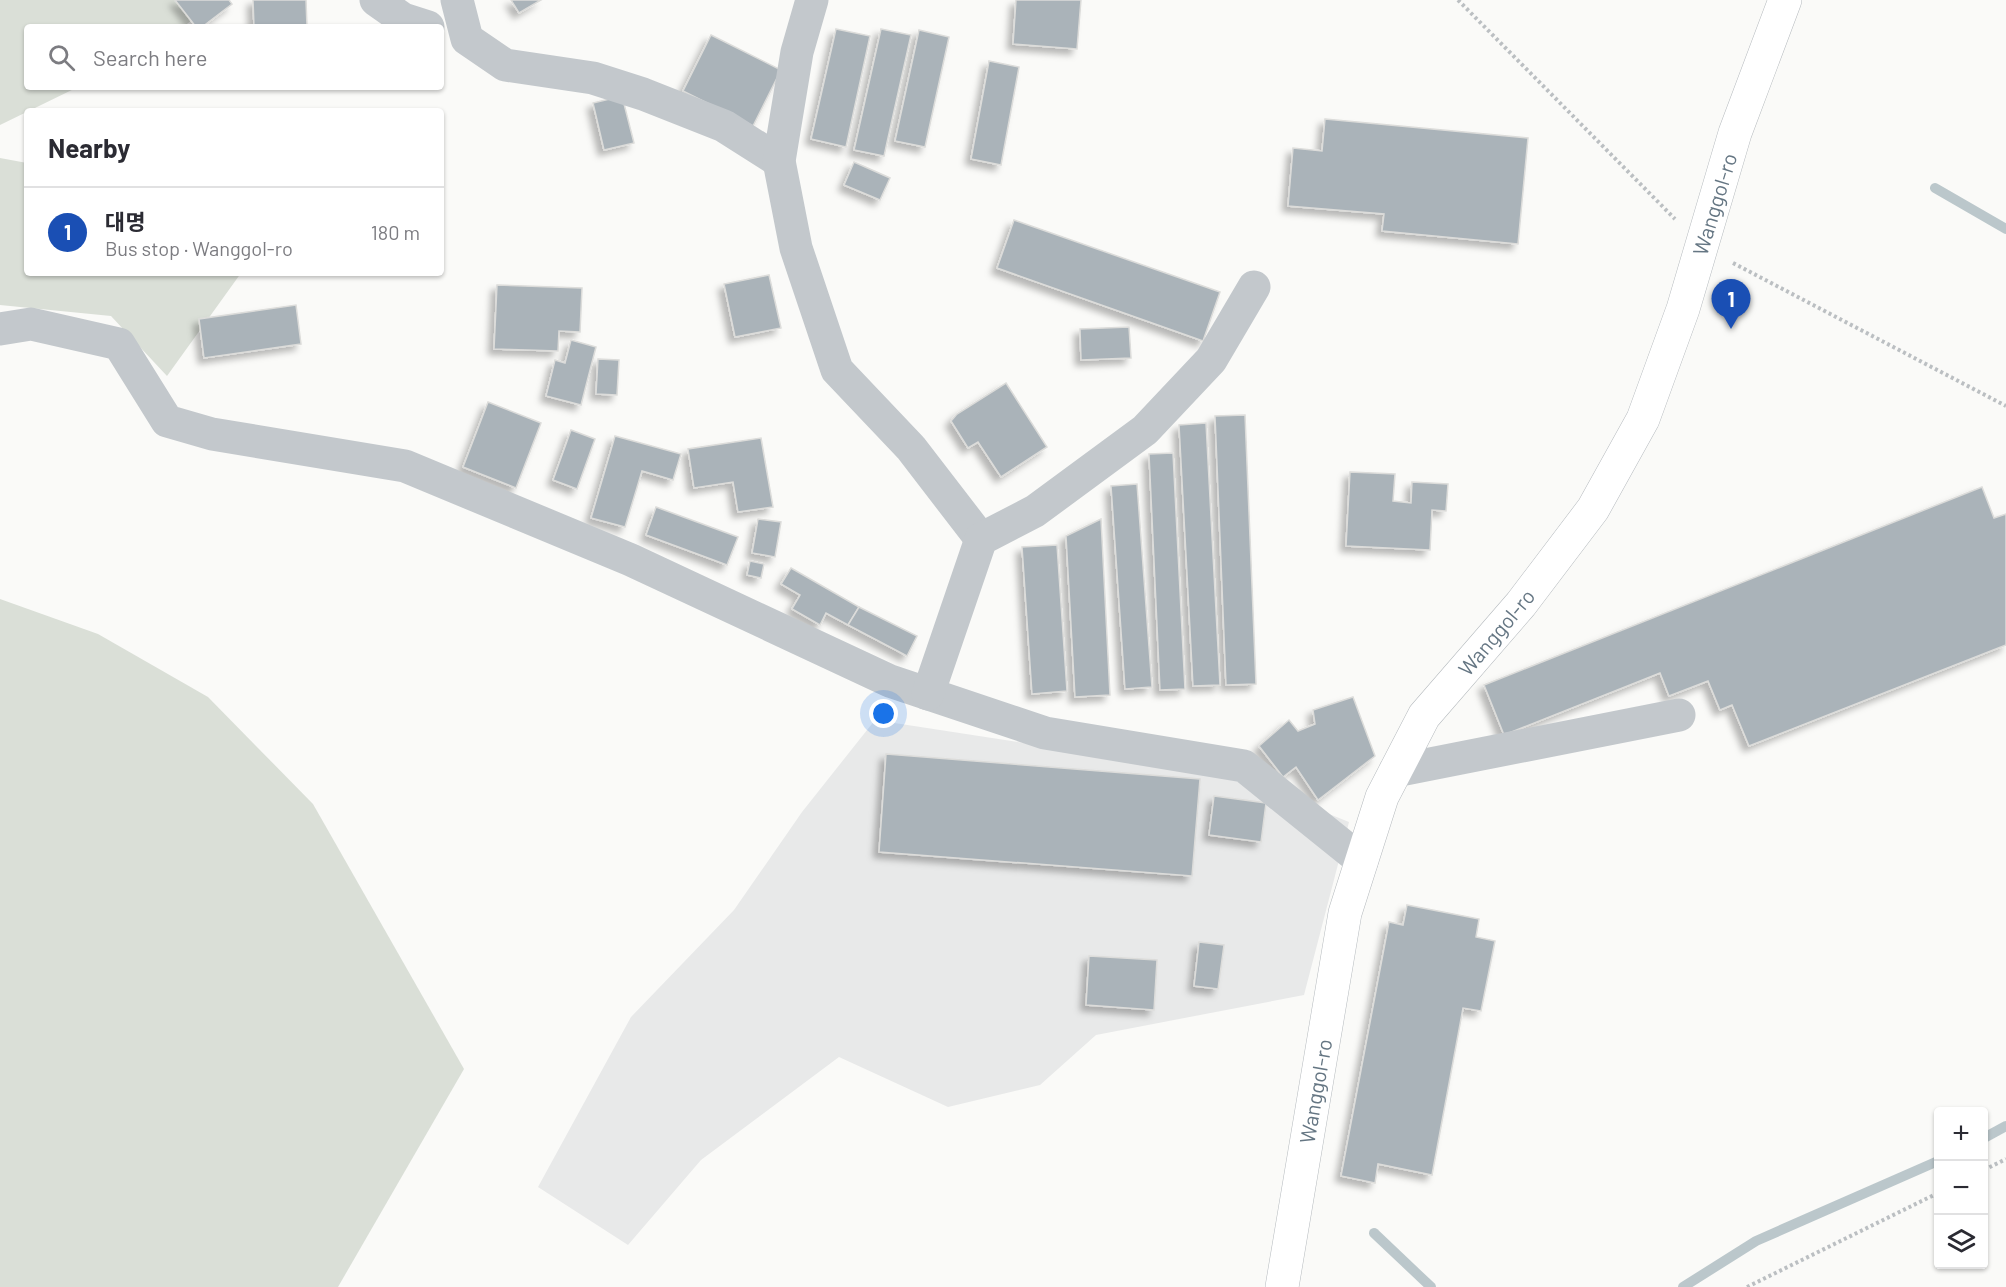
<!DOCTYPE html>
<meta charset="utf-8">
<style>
body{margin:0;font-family:Barlow,"Noto Sans KR",sans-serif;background:#f7f7f7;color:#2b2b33}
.controls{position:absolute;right:18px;bottom:18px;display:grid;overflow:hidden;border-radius:6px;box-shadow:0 2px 4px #0004}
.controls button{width:54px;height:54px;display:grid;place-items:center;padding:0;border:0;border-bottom:2px solid #e1e1e2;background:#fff;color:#2b2b33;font:30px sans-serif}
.you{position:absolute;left:884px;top:714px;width:21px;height:21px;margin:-15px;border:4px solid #fff;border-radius:50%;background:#1a73e8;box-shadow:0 0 0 9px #1a73e833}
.badge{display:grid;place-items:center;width:39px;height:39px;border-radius:50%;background:#e4572e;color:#fff;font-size:20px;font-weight:700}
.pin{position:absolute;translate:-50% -50px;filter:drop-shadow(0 2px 3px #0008)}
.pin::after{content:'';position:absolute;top:32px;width:21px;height:18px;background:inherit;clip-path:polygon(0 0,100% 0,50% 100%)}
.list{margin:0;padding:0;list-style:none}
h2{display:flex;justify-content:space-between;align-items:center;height:78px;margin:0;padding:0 24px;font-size:26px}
h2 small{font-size:20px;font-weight:400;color:#7c7c81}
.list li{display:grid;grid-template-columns:39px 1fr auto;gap:18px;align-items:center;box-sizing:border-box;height:90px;padding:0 24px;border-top:2px solid #e1e1e2}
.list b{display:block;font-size:22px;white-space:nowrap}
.list p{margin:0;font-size:20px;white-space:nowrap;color:#7c7c81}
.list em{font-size:20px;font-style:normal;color:#7c7c81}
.icon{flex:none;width:33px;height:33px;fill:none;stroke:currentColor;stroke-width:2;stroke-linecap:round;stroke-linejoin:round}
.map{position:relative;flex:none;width:2006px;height:1287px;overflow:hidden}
.search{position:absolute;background:#fff;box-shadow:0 2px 4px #0004;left:24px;top:24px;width:420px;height:66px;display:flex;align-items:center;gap:15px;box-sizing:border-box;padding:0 21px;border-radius:6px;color:#7c7c81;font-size:22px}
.panel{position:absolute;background:#fff;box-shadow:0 2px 4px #0004;left:24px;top:108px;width:420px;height:168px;border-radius:6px}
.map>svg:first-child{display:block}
.built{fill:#e8e9e9}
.green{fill:#dadfd7}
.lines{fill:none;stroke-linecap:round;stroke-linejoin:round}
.stream{stroke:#bbc7cb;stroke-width:10}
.building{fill:#aab3b9;stroke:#dcdcda;stroke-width:1.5;filter:url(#shadow)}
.major-casing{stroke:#b5babe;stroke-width:34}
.path{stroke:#bbbfc2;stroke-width:4;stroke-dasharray:3 3;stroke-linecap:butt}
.minor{stroke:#c3c8cc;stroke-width:33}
.major{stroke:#fff;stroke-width:33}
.labels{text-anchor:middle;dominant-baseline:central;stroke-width:6;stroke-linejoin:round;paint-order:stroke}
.street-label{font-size:21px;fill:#657683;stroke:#fff}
</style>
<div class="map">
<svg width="2006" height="1287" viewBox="0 0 2006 1287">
<defs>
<filter id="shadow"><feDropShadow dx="-5.5" dy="5.5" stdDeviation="3" flood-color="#0004"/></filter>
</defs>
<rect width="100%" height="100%" fill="#fafaf8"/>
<path class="built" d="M 875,720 L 1232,775 L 1349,822 L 1304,995 L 1096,1035 L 1040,1085 L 948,1107 L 839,1057 L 701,1160 L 628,1245 L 538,1187 L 631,1017 L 734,910 L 802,812 Z"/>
<g class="green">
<path d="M 0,0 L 218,0 L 183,27 L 27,27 L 27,87 L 78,87 L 0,125 Z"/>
<path d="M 0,158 L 27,163 L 27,273 L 241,273 L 167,376 L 111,316 L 0,305 Z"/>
<path d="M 0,599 L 98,634 L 208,697 L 313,804 L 464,1069 L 338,1287 L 0,1287 Z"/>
</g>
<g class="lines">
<g class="stream">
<path d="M 1935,188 L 2006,229"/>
<path d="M 1984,1138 L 2006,1126"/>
<path d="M 1374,1233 L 1431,1287"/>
<path d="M 1683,1287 L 1756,1241 L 1938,1161"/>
</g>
</g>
<g class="building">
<path d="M 175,0 L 229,0 L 232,4 L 202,27 L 196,27 Z"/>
<path d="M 253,0 L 306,0 L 307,27 L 254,27 Z"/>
<path d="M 511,0 L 541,0 L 519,13 Z"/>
<path d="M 1016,0 L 1081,0 L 1077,49 L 1013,44 Z"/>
<path d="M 836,29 L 870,36 L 846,147 L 811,139 Z"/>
<path d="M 881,29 L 911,35 L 884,156 L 854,150 Z"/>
<path d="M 919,30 L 949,37 L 925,147 L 895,141 Z"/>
<path d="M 711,35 L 781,70 L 753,126 L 683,91 Z"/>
<path d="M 989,61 L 1019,67 L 1001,165 L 971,159 Z"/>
<path d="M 622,96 L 634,143 L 604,150 L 593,103 Z"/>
<path d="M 1325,119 L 1528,138 L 1518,244 L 1382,231 L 1384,214 L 1288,206 L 1293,148 L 1322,151 Z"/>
<path d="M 854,162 L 890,178 L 880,200 L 844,185 Z"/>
<path d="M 1014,220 L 1220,292 L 1203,341 L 997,268 Z"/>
<path d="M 769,275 L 781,328 L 735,337 L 724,284 Z"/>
<path d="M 497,285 L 582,288 L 580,332 L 559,331 L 558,351 L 494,349 Z"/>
<path d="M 296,305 L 301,344 L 204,358 L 199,319 Z"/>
<path d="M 1129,327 L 1131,358 L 1081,360 L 1080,329 Z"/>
<path d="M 571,340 L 596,347 L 581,405 L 546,396 L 555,360 L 565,363 Z"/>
<path d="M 598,359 L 619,360 L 617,395 L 596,394 Z"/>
<path d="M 1006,383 L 1047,447 L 1001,477 L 978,442 L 968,448 L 951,421 L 957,414 Z"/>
<path d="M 488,402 L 541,423 L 516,488 L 463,467 Z"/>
<path d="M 1245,415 L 1256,684 L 1226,685 L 1215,416 Z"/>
<path d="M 1206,423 L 1220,685 L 1193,686 L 1179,425 Z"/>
<path d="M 571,430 L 595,439 L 577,489 L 553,480 Z"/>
<path d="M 615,436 L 681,454 L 673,480 L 642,471 L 625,527 L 591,518 Z"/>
<path d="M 761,438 L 773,507 L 738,512 L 733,482 L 694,488 L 688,449 Z"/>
<path d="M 1173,453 L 1185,689 L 1160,690 L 1149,454 Z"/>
<path d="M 1350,472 L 1395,474 L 1393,501 L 1411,503 L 1412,482 L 1448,484 L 1446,511 L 1432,510 L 1430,550 L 1346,546 Z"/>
<path d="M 1137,484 L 1152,687 L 1125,689 L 1111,486 Z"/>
<path d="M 1982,487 L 1994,518 L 2006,514 L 2006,645 L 1749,746 L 1732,705 L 1720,710 L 1708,681 L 1669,696 L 1660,673 L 1504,735 L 1484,685 Z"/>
<path d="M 656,507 L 738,537 L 727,565 L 646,535 Z"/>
<path d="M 758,519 L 781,522 L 775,557 L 752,553 Z"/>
<path d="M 1101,519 L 1110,695 L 1075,697 L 1066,536 Z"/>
<path d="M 1057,545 L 1067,691 L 1032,694 L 1022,547 Z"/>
<path d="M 750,561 L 764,564 L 761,578 L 747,575 Z"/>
<path d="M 791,568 L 859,607 L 848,625 L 826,613 L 820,625 L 792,609 L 800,595 L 781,584 Z"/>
<path d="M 859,607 L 917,636 L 907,656 L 848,625 Z"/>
<path d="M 1353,697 L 1375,756 L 1318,800 L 1296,767 L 1283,777 L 1259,746 L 1289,720 L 1298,731 L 1315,724 L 1313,710 Z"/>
<path d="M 886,754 L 1200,779 L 1192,876 L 879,852 Z"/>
<path d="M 1214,796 L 1266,803 L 1261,842 L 1209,835 Z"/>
<path d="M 1407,905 L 1479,919 L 1476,937 L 1495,941 L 1481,1011 L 1463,1008 L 1432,1175 L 1378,1164 L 1375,1183 L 1341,1176 L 1389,922 L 1403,925 Z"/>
<path d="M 1199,942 L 1224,945 L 1218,989 L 1194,986 Z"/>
<path d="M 1089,956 L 1157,960 L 1154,1010 L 1086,1005 Z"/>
</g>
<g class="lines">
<defs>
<path id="major" d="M 1282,1287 L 1345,913 L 1382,797 L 1424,716 L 1521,604 L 1593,509 L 1643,419 L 1683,309 L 1735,133 L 1785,0"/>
</defs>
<use href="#major" class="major-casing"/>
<g class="path">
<path d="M 1458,0 L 1675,219"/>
<path d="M 1733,263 L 2006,406"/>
<path d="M 1984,1170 L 2006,1159"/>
<path d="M 1747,1287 L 1938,1193"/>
</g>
<g class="minor">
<path d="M 376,0 L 403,19 L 428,27"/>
<path d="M 457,0 L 467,39 L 505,65 L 593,78 L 643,94 L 724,126 L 779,161"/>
<path d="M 812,0 L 797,52 L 779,161 L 796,248 L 837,370 L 911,448 L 981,539"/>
<path d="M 0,329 L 31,324 L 119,344 L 167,421 L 212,434 L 405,466 L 631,560 L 890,681 L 1045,733 L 1244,766 L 1362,861"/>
<path d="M 928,694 L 981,539 L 1035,511 L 1145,430 L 1211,360 L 1254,287"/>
<path d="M 1395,771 L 1679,715"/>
</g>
<use href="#major" class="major"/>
</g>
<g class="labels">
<g class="street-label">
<text transform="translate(1714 204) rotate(-73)">Wanggol-ro</text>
<text transform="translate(1496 632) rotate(-50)">Wanggol-ro</text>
<text transform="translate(1315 1091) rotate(-80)">Wanggol-ro</text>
</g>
</g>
</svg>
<div class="controls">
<button>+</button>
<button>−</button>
<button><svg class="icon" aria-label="layers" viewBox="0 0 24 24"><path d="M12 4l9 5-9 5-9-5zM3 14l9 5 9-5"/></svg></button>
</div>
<div class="you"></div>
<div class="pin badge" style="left:1731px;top:329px;background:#1a4fb4">1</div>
<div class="search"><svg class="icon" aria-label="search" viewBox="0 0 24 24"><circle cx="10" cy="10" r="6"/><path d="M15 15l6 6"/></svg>Search here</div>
<section class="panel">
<h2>Nearby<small></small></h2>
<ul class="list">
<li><span class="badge" style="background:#1a4fb4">1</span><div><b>대명</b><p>Bus stop · Wanggol-ro</p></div><em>180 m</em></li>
</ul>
</section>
</div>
